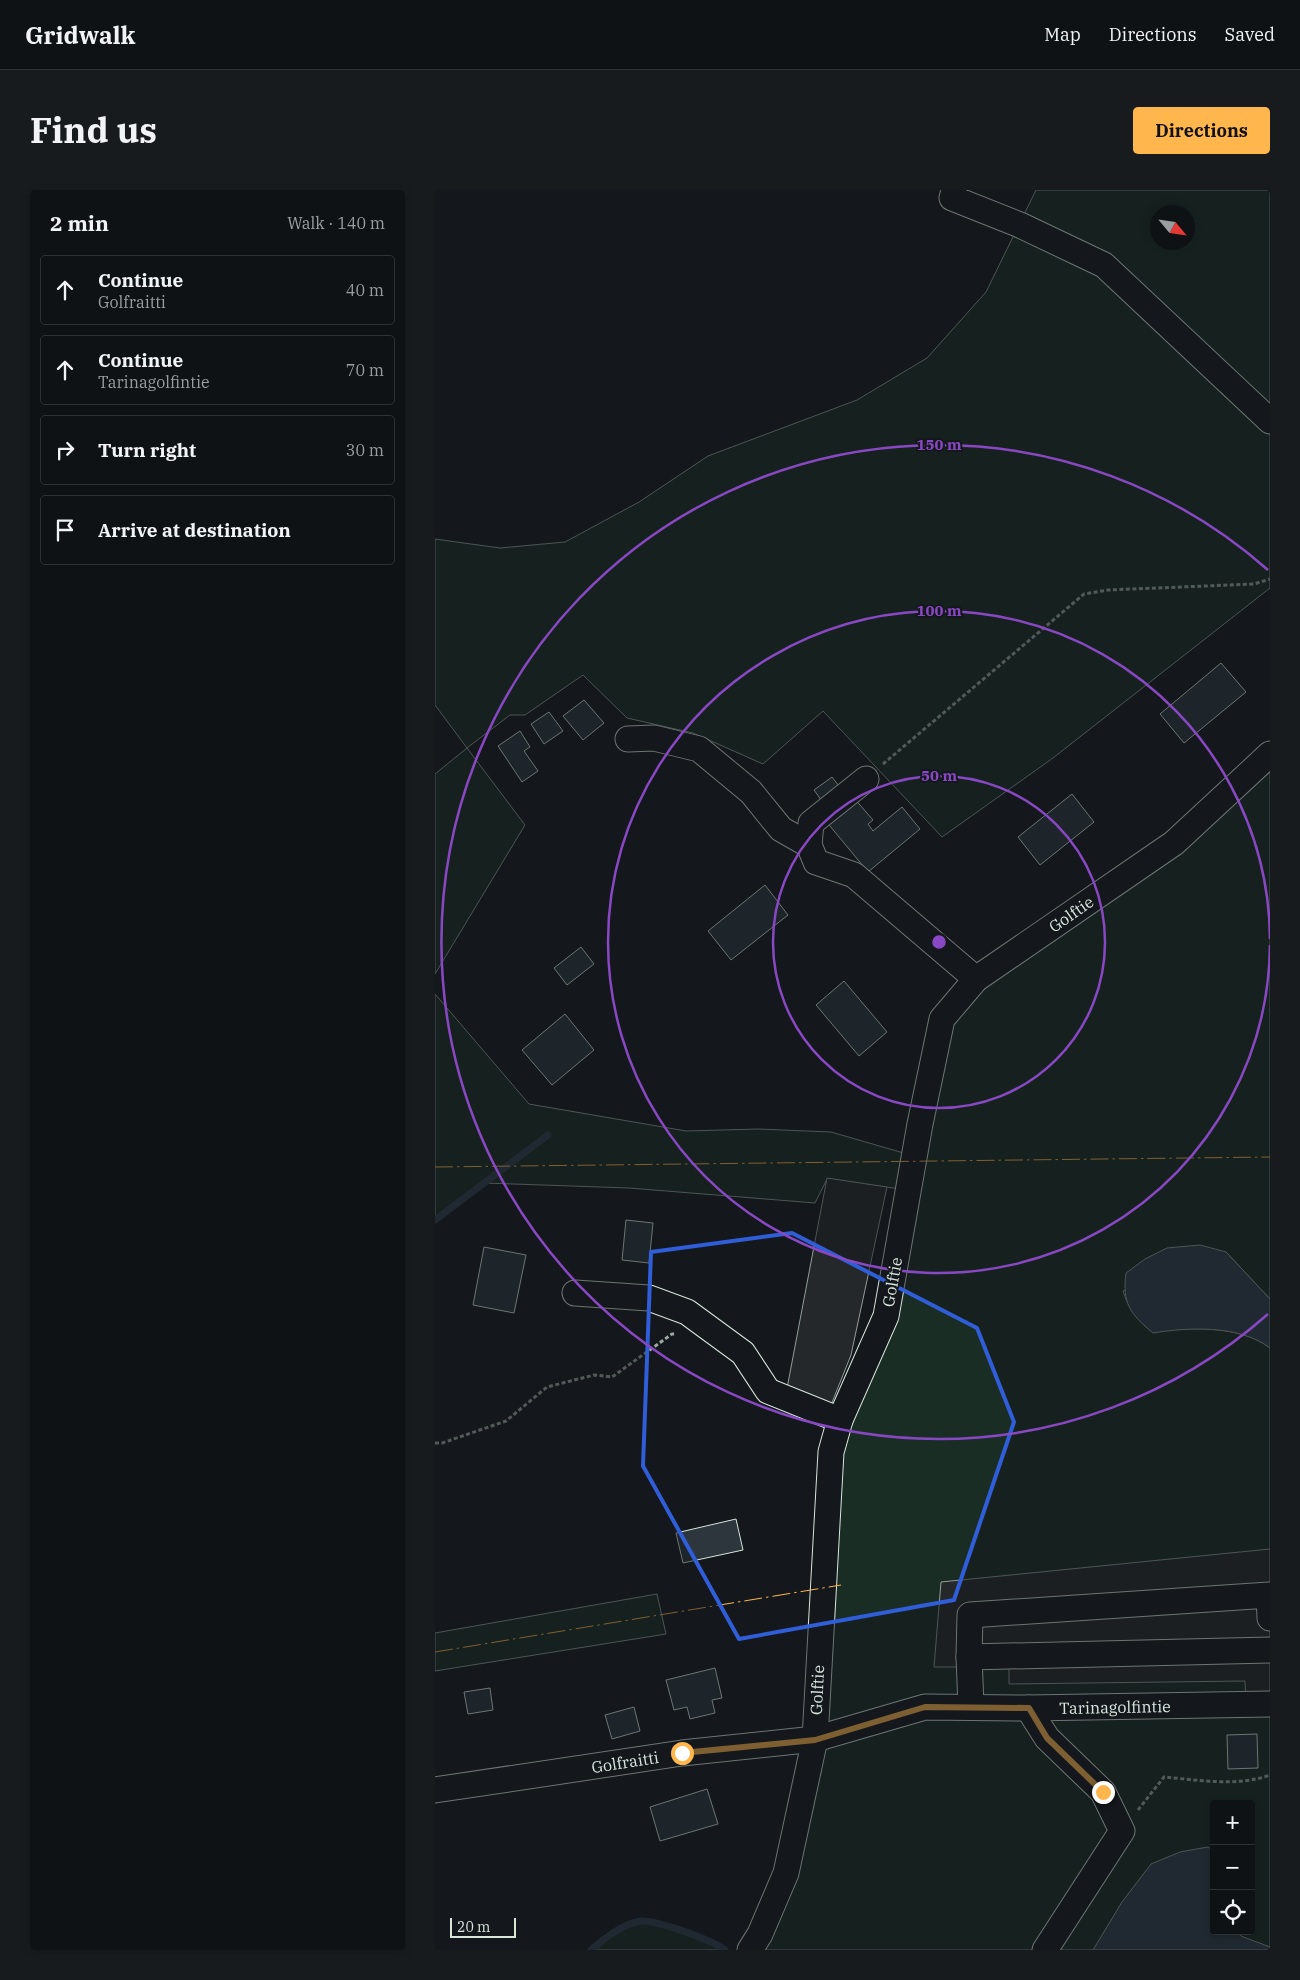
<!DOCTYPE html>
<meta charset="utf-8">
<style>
body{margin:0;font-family:"IBM Plex Serif",serif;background:#181b1e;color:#f1f3f6}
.controls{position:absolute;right:15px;bottom:15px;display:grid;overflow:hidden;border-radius:5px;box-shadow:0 2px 8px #0003}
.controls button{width:45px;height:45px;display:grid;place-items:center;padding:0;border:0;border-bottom:1px solid #2f3234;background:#0f1215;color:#f1f3f6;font:25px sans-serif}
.compass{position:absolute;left:715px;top:15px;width:45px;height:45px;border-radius:50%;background:#0f1215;box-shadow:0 2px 8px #0003;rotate:119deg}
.scale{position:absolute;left:15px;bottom:12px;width:66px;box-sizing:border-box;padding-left:5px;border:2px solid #d8e6dc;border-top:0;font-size:14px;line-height:18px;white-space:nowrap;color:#d8e6dc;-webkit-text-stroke:4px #14181c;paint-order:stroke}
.stop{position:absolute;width:15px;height:15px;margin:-11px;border:4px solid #ffb74d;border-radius:50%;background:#fff}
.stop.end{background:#ffb74d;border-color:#fff;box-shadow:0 1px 5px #0008}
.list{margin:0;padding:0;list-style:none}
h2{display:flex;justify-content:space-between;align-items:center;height:65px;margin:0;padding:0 20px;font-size:21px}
h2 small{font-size:16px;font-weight:400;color:#9b9ea0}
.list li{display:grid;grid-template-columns:32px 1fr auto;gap:15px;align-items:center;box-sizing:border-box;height:70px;margin:0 10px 10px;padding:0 10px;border:1px solid #2f3234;border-radius:5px}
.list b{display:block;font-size:19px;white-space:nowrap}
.list p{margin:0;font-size:16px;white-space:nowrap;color:#9b9ea0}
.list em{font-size:16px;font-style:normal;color:#9b9ea0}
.icon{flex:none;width:28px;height:28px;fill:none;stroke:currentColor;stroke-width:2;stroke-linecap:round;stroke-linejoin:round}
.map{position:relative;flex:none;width:835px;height:1760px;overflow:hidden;border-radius:5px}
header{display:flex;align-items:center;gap:30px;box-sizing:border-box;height:70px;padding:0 25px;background:#0f1215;border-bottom:1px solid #2f3234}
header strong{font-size:24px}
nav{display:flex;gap:28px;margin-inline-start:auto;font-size:18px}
.intro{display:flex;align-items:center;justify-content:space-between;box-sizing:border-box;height:120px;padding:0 30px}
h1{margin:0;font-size:35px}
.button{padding:12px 22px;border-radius:5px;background:#ffb74d;color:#111;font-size:18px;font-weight:700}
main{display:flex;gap:30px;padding:0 30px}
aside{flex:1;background:#0f1215;border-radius:5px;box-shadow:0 2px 8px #0003}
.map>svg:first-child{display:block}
.green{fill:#1a2d24;stroke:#939e99;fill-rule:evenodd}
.parking{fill:#24282b;stroke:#939e99}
.water{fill:#2f3f4d;stroke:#939e99}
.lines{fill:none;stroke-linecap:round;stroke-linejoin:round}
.stream{stroke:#2f3f4d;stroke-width:7}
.building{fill:#2c363c;stroke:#d8e6dc}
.minor-casing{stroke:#d8e6dc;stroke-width:27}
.path{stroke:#9da8a2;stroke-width:3;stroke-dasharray:4 2.5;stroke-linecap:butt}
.minor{stroke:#14181c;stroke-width:25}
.power{stroke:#ffb74d;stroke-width:1;stroke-dasharray:18 4 2.5 4;stroke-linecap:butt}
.route{stroke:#ffb74d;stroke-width:6}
.marked{fill:none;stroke:#305dd8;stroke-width:4;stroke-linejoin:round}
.ring{fill:none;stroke:#8948c3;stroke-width:2.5}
.labels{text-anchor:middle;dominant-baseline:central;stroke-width:4;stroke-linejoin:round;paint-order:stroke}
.street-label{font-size:16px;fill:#d8e6dc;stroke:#14181c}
.centre{fill:#8948c3;stroke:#14181c;stroke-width:2.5}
.ring-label{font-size:15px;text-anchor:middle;font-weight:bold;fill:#8948c3;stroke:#14181c;stroke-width:4;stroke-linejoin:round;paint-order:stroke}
</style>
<header>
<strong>Gridwalk</strong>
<nav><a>Map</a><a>Directions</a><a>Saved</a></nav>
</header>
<div class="intro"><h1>Find us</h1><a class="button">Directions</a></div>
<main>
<aside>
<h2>2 min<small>Walk · 140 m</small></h2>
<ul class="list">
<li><svg class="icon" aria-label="ahead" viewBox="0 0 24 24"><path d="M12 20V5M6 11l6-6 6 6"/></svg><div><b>Continue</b><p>Golfraitti</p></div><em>40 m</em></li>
<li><svg class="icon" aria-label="ahead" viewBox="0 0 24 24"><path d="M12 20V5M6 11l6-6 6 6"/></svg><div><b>Continue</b><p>Tarinagolfintie</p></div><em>70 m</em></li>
<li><svg class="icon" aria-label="right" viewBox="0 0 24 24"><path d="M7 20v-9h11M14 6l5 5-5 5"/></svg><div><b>Turn right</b></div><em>30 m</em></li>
<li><svg class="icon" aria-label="arrive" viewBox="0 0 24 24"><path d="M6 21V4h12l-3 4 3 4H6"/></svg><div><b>Arrive at destination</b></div></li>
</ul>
</aside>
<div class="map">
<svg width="835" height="1760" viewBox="0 0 835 1760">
<rect width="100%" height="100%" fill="#14181c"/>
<g class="green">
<path d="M 601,0 L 835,0 L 835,398 L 618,568 L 507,647 L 388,521 L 328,574 L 258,543 L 192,528 L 148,485 L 90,525 L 75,525 L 32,558 L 90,635 L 0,784 L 0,584 L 32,558 L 0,515 L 0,349 L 65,358 L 130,352 L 204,312 L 273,266 L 422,210 L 492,168 L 551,102 ZM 722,22 L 752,22 L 752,52 L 722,52 Z"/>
<path d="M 835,564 L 835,1109 L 791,1062 L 688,1101 C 694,1120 703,1131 718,1142 C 754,1137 805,1135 835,1158 L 835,1760 L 315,1760 L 380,1549 L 396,1262 L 451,1126 L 473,1000 L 392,989 L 380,1013 L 194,998 L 49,993 L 0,1030 L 0,804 L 94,914 L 251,941 L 323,939 L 396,942 L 479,966 L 507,829 ZM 779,1614 L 816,1614 L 816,1741 L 779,1741 Z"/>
<path d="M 222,1404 L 231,1444 L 0,1481 L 0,1443 Z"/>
<path d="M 206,1731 C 235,1738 266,1743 290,1760 L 156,1760 L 173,1745 Z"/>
</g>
<g class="parking">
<path d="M 392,988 L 452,997 L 416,1165 L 392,1225 L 350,1209 Z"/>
<path d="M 835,1359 L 835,1514 L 811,1515 L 810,1491 L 574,1494 L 574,1477 L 499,1477 L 506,1392 Z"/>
</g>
<g class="water">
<path d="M 765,1055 L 791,1062 L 835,1109 L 835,1158 C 805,1135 754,1137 718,1143 C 695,1124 687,1113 691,1083 L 710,1069 L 732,1058 Z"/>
<path d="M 773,1657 L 779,1661 L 779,1741 L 803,1741 L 806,1746 L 835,1757 L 835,1760 L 658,1760 L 687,1712 L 716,1674 L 745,1662 Z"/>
</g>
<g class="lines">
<g class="stream">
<path d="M 0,1030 L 113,945"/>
<path d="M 156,1760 C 168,1749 189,1733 206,1731 C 222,1730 277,1750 290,1760"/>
</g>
</g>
<g class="building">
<path d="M 786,473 L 811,502 L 749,553 L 725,524 Z"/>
<path d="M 149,510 L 169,533 L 148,550 L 128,526 Z"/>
<path d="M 114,522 L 128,541 L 109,554 L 96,534 Z"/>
<path d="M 85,541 L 95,557 L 89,561 L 103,581 L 87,592 L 63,556 Z"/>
<path d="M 397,587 L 407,600 L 389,614 L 379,600 Z"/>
<path d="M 637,604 L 659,632 L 605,675 L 583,647 Z"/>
<path d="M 418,607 L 438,630 L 433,634 L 438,641 L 467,617 L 485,639 L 433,682 L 390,630 Z"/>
<path d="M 330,695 L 353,725 L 296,770 L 273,741 Z"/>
<path d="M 146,757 L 159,774 L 132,795 L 119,778 Z"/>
<path d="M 409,791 L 452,842 L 424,866 L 381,815 Z"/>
<path d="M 130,824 L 159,860 L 117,895 L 87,860 Z"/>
<path d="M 191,1030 L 218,1033 L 214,1073 L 187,1070 Z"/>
<path d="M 49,1057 L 91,1065 L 79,1123 L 38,1115 Z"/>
<path d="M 301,1329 L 308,1360 L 248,1373 L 241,1343 Z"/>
<path d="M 280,1478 L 287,1508 L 277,1510 L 280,1523 L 255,1529 L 252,1517 L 239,1520 L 231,1490 Z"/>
<path d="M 55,1498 L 58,1520 L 33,1524 L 29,1502 Z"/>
<path d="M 199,1517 L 205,1541 L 177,1549 L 170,1525 Z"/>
<path d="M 822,1544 L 823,1578 L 793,1579 L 792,1545 Z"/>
<path d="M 272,1599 L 283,1634 L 225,1651 L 215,1617 Z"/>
</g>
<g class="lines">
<defs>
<g id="minor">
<path d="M 519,0 L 517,8 L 585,35 L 669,75 L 835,231"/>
<path d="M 193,549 L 219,548 L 264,559 L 316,602 L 346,639 L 374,655 L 381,672 L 419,685 L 541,789"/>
<path d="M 374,655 L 376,633 L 431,589"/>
<path d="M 140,1103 L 214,1108 L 252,1122 L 308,1163 L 333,1201 L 405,1230"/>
<path d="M 534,1467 L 535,1425 L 834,1405 L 835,1428"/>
<path d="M 536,1516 L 534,1467 L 835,1460"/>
<path d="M 593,1518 L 612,1548 L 668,1602 L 687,1641 L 610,1760"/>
<path d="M 0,1600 L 247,1563 L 380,1549 L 490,1517 L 593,1518 L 835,1514"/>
<path d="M 315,1760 L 325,1744 L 351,1683 L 380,1549 L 396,1262 L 405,1230 L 451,1126 L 485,934 L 507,829 L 541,789 L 739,653 L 835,564"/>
</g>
</defs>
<use href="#minor" class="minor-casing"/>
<g class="path">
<path d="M 448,574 L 649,404 L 673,400 L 819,394 L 835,389"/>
<path d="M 0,1253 L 7,1253 L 71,1231 L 112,1197 L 159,1185 L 177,1187 L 237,1144 L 240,1144"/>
<path d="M 703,1620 L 729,1587 C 762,1590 803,1597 835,1585"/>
</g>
<use href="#minor" class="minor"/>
<g class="power">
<path d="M 0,977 L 835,967"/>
<path d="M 0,1462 L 406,1395"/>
</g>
</g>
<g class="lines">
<path class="route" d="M 247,1563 L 380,1550 L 490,1517 L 594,1518 L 612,1548 L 668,1602"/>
</g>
<path d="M0 0H835V1760H0ZM 357,1043 L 542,1138 L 579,1232 L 519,1410 L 304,1449 L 208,1276 L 216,1062 Z" fill="#14181c" fill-opacity=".55" fill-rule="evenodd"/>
<path class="marked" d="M 357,1043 L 542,1138 L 579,1232 L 519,1410 L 304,1449 L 208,1276 L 216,1062 Z"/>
<g class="ring">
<circle cx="504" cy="752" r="166"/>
<path d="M835 755A331 331 0 1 1 835 749"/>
<path d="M833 1124A497 497 0 1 1 833 380"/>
</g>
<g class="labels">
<g class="street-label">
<text transform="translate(636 724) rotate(-35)">Golftie</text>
<text transform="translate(457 1092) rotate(-80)">Golftie</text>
<text transform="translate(382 1500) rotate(-87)">Golftie</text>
<text transform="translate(680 1517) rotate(-1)">Tarinagolfintie</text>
<text transform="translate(190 1572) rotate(-9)">Golfraitti</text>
</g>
</g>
<circle cx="504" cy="752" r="8" class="centre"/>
<g class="ring-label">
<text x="504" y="260">150 m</text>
<text x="504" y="426">100 m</text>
<text x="504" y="591">50 m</text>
</g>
</svg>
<div class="controls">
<button>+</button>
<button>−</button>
<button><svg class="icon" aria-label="locate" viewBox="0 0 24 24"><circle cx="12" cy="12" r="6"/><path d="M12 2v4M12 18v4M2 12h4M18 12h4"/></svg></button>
</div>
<svg class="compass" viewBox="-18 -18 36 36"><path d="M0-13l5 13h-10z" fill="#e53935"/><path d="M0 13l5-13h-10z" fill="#9b9ea0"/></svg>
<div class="scale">20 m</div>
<div class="stop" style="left:247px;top:1563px"></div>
<div class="stop end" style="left:668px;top:1602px"></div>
</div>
</main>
